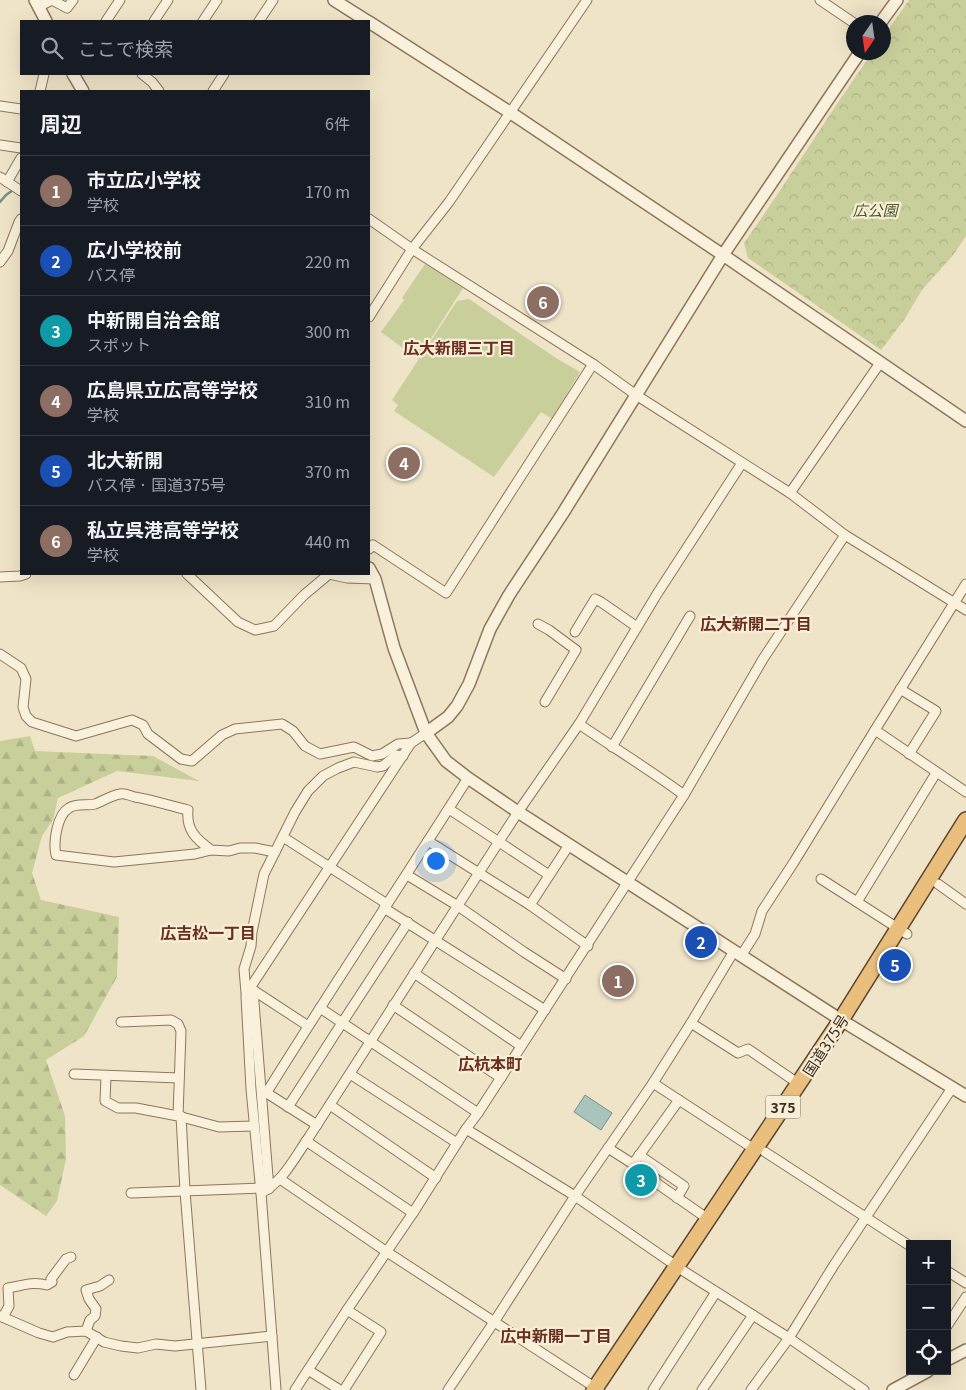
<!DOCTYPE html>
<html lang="ja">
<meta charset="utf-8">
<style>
body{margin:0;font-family:Georgia,"Noto Sans JP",serif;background:#20242c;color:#f1f3f6}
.controls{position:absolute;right:15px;bottom:15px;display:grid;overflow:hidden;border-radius:0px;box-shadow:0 5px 20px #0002}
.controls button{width:45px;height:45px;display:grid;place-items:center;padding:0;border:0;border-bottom:1px solid #363941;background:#171b24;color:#f1f3f6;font:25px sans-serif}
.compass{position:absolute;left:846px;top:15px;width:45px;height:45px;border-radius:50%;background:#171b24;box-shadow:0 5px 20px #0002;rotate:193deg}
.you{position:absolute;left:435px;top:860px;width:18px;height:18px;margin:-12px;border:4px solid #fff;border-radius:50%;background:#1a73e8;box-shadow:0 0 0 8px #1a73e833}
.badge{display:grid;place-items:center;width:32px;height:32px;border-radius:50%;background:#cc999b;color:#fff;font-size:16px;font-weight:700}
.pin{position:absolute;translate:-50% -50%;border:2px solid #fff;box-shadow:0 1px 5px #0006}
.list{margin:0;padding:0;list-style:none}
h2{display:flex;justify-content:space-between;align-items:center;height:65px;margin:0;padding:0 20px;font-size:21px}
h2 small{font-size:16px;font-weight:400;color:#9ea1a6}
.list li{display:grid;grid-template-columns:32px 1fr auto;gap:15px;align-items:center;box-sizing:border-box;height:70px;padding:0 20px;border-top:1px solid #363941}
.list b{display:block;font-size:19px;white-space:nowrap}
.list p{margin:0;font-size:16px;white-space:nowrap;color:#9ea1a6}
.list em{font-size:16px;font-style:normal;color:#9ea1a6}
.icon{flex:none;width:28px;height:28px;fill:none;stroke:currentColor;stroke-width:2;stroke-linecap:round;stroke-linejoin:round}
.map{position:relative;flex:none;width:966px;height:1390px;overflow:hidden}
.search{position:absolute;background:#171b24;box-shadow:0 5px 20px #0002;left:20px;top:20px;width:350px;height:55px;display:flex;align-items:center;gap:12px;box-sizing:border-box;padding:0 18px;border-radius:0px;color:#9ea1a6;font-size:19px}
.panel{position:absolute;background:#171b24;box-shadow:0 5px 20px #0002;left:20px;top:90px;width:350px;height:485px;border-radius:0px}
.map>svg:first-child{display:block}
.forest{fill:url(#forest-firs)}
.park{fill:url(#park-crowns)}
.pitch{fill:#c9cf9b}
.water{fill:#a9c4bc;stroke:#6f938a}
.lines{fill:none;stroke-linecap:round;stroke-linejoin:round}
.stream{stroke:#6f938a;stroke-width:2.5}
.minor-casing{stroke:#8d765c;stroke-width:11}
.tertiary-casing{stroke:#8d765c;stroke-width:14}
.trunk-casing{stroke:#5b4430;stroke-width:18}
.minor{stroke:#faf1dc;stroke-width:9}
.tertiary{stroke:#faf1dc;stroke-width:11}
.trunk{stroke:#eabe7c;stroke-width:15}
.labels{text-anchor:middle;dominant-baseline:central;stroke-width:4.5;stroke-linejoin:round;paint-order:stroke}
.shield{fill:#f7eed8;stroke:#756857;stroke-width:1}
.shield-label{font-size:14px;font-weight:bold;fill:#3d2e20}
.park-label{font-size:15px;font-style:italic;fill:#4d5a26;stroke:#f7eed8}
.street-label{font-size:15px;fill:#3d2e20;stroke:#f7eed8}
.neighbourhood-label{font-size:16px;font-weight:bold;fill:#6b2e1e;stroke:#f7eed8}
</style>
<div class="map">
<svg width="966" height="1390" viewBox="0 0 966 1390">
<defs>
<pattern id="forest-firs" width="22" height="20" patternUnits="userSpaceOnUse" patternTransform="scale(1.25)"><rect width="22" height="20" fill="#c9cf9b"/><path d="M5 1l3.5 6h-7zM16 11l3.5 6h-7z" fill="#aeb285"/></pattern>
<pattern id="park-crowns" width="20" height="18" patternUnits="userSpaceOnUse" patternTransform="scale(1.25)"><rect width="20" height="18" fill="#c9cf9b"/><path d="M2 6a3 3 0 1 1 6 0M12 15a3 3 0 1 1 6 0" fill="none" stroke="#aeb285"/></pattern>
</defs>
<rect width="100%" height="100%" fill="#f0e4c8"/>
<path class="forest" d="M 30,736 L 35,751 L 153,756 L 199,781 L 117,771 L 58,798 L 53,820 L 42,836 L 32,873 L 41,900 L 119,917 L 117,977 L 84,1036 L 46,1060 L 65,1116 L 66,1159 L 57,1201 L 46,1216 L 0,1185 L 0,741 Z"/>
<path class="park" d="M 909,0 L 966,0 L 966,236 L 954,254 L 922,290 L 904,320 L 881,350 L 748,258 L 744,243 C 788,181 828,115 872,53 L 884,52 L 884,36 Z"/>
<g class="pitch">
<path d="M 425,264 L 463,288 L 418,359 L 381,332 L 404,300 L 402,298 Z"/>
<path d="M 469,299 L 556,358 L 580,372 L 552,419 L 541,412 L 494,477 L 394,411 L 398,405 L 392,400 L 457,301 Z"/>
</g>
<path class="water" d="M 585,1095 L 612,1113 L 601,1130 L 574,1112 Z"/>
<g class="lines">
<path class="stream" d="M 0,202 L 6,195 L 13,190"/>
<defs>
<g id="minor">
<path d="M 820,0 L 854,23"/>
<path d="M 38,7 L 52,0 L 67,8 L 73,0"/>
<path d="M 106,21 L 120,0"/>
<path d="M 154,21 L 168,0"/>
<path d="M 203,21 L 217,0"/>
<path d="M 259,21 L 273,0"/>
<path d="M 142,74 L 152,82 L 159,91"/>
<path d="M 40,91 L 44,74"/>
<path d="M 213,91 L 224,74"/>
<path d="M 0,106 L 21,109"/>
<path d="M 0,145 L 21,148"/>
<path d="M 0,177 L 21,191"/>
<path d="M 7,182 L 21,158"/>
<path d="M 369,219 L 412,249 L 593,364 L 636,395 L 790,493 L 845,535 L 966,610"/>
<path d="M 0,262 L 8,251 L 19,222 L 21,219"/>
<path d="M 369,317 L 412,249 L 449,202 L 587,0"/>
<path d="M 790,493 L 880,363"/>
<path d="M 369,549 L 373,545 L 446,593 L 593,364"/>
<path d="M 187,574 L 238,622 L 255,630 L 274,626 L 304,595 L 329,574 L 347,578 L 375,579"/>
<path d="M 0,577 L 20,576 L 26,574"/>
<path d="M 538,624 L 549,630 L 576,650 L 545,702"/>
<path d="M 575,632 L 595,599 L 601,602 L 637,627"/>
<path d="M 0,654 L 21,668 L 26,679 L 23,707 L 26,716 L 32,722 L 76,736 L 132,720 L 143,725 L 148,734 L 181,759 L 192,761 L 222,735 L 235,729 L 282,724 L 293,731 L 305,746 L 320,754 L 354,747 L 372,756 L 382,754 L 398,744 L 411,743"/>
<path d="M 900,689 L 936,711 L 909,754"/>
<path d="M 579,724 C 614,748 650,770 684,795"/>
<path d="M 875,730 L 966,792"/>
<path d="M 612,747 L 690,616"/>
<path d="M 449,809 L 549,875"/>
<path d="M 283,837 L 387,904"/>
<path d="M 428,841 L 530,905 L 588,946"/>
<path d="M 211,850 C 196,839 186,830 188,810 C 170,806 153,800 135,797 C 131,796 125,793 120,794 C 112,795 103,801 95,804 C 86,806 77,803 69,808 C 57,815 53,842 56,855 L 114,862 L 195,854 L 211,850 L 229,851 L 240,848 L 255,848 L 275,852"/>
<path d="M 407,875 L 458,906 L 524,952 L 566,979"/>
<path d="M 821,879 L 907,934"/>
<path d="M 938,884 L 966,904"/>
<path d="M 857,902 L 936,773"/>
<path d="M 530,905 L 569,845"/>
<path d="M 384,908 L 545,1010"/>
<path d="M 741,956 L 755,934 L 762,911 L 794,862 L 875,730 L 966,584"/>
<path d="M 414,973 L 521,1046"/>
<path d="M 250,988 L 308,1026"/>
<path d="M 253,990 L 269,1189"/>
<path d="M 246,993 L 244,969 L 251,946 L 252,932 L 264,874 L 295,812 L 308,791 L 323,776 L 338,768 L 354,762 L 377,767 L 383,766 L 396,755 L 403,756"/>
<path d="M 393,1005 L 501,1078"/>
<path d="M 320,1008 L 478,1113"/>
<path d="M 121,1022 L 171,1020 L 178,1024 L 181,1031 L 178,1116"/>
<path d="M 691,1023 L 738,1053 L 748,1049 L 799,1084"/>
<path d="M 74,1074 L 179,1078"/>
<path d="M 350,1074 L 457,1143"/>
<path d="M 106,1076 L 105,1101 L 118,1108 L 136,1108 L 178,1116 L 219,1127 L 254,1126"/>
<path d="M 653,1083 L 757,1151"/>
<path d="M 262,1090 L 317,1125"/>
<path d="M 267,1092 C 332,987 402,883 468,778"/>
<path d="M 330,1105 L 436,1178"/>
<path d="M 288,1107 L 342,1023 L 408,922"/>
<path d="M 181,1116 L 185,1191 L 201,1390"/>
<path d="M 466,1129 L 575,1196 L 685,1272 L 789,1338 L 864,1390"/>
<path d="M 306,1141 L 413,1213"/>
<path d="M 608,1148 L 655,1178 L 655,1182 L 708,1219"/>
<path d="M 765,1152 L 910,1246"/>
<path d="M 639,1155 L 684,1186 L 677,1198"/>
<path d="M 633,1164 L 679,1100"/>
<path d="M 280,1179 L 387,1252 L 599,1390"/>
<path d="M 131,1193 L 260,1188"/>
<path d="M 261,1193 C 283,1182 295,1157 309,1137 L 518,812 L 579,724 L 657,594 L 742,463"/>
<path d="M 947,1271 L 966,1283"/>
<path d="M 0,1316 L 39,1333 L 53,1337 L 67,1332 L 86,1331 L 104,1342 L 121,1346 L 138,1348 L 156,1344 L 175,1346 L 272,1336"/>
<path d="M 3,1317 L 9,1306 L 8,1288 C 22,1286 31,1281 47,1285 L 52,1282 L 51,1279 L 66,1259 L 71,1257"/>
<path d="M 947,1326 L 966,1297"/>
<path d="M 86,1331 L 90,1320 L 95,1316 L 96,1309 L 89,1299 L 86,1290 L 100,1286 L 109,1280"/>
<path d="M 308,1370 L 340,1390"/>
<path d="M 74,1375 L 97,1337"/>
<path d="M 276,1390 L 261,1193 L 251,1089 L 246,996 L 250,988 L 411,743 L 426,733"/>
<path d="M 295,1390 L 347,1310 L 413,1213 L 466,1129 L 478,1113 L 684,795 L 763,659 L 845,535"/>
<path d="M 344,1390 L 381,1332 L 347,1310"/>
<path d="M 448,1390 L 494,1322 L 575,1196 L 653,1083 L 691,1023 L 734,951"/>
<path d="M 653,1390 L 716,1292"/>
<path d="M 702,1390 L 753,1315"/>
<path d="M 751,1390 L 789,1338 L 834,1265 L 952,1088"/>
</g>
<g id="tertiary">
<path d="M 35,0 L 46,21"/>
<path d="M 334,0 L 367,21"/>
<path d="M 369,22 L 511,113 L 723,255 L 966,421"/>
<path d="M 881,22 L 897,0"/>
<path d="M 73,74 L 83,91"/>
<path d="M 369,568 L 375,579 L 394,648 L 426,733 L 446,761 L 468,778 L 518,812 L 627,882 L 841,1020 L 966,1096"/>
<path d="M 426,733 L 448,717 L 457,706 L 469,684 L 490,629 L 509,595 L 563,513 L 723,255 L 860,52"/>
<path d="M 947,1360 L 966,1350"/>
<path d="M 893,1390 L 928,1371"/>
</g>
<path id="trunk" d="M 594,1390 L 841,1020 L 966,820"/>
</defs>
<use href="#minor" class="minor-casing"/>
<use href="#tertiary" class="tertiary-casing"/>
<use href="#trunk" class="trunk-casing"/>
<use href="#minor" class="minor"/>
<use href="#tertiary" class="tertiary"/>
<use href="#trunk" class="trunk"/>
</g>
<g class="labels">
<rect class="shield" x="765.5" y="1095.5" width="35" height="23" rx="4"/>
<g class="shield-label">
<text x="783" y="1107">375</text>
</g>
<g class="park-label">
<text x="875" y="209">広公園</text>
</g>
<g class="street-label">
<text transform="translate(825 1045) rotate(-57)">国道375号</text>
</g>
<g class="neighbourhood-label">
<text x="459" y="347">広大新開三丁目</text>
<text x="756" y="623">広大新開二丁目</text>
<text x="208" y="932">広吉松一丁目</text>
<text x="490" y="1063">広杭本町</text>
<text x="556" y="1335">広中新開一丁目</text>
</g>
</g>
</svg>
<div class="controls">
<button>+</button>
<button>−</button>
<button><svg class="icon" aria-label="locate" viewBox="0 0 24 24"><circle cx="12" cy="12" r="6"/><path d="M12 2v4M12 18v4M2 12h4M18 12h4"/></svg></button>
</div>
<svg class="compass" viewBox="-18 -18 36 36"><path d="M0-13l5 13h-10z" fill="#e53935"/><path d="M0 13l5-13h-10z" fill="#9ea1a6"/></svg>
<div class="you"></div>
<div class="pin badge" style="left:618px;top:981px;background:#8d6e63">1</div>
<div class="pin badge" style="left:701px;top:942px;background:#1a4fb4">2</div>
<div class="pin badge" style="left:641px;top:1180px;background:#0f9aa8">3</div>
<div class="pin badge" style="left:404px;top:463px;background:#8d6e63">4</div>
<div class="pin badge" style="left:895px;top:965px;background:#1a4fb4">5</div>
<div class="pin badge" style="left:543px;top:302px;background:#8d6e63">6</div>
<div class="search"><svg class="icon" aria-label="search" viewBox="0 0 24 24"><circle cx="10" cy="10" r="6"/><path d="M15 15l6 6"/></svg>ここで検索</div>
<section class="panel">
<h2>周辺<small>6件</small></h2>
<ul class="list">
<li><span class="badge" style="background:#8d6e63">1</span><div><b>市立広小学校</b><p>学校</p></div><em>170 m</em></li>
<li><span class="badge" style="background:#1a4fb4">2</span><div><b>広小学校前</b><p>バス停</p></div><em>220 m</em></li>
<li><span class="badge" style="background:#0f9aa8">3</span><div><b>中新開自治会館</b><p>スポット</p></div><em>300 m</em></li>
<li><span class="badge" style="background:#8d6e63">4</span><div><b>広島県立広高等学校</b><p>学校</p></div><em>310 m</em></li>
<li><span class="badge" style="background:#1a4fb4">5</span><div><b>北大新開</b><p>バス停 · 国道375号</p></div><em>370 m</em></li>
<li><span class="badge" style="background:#8d6e63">6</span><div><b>私立呉港高等学校</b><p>学校</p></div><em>440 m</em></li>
</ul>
</section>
</div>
